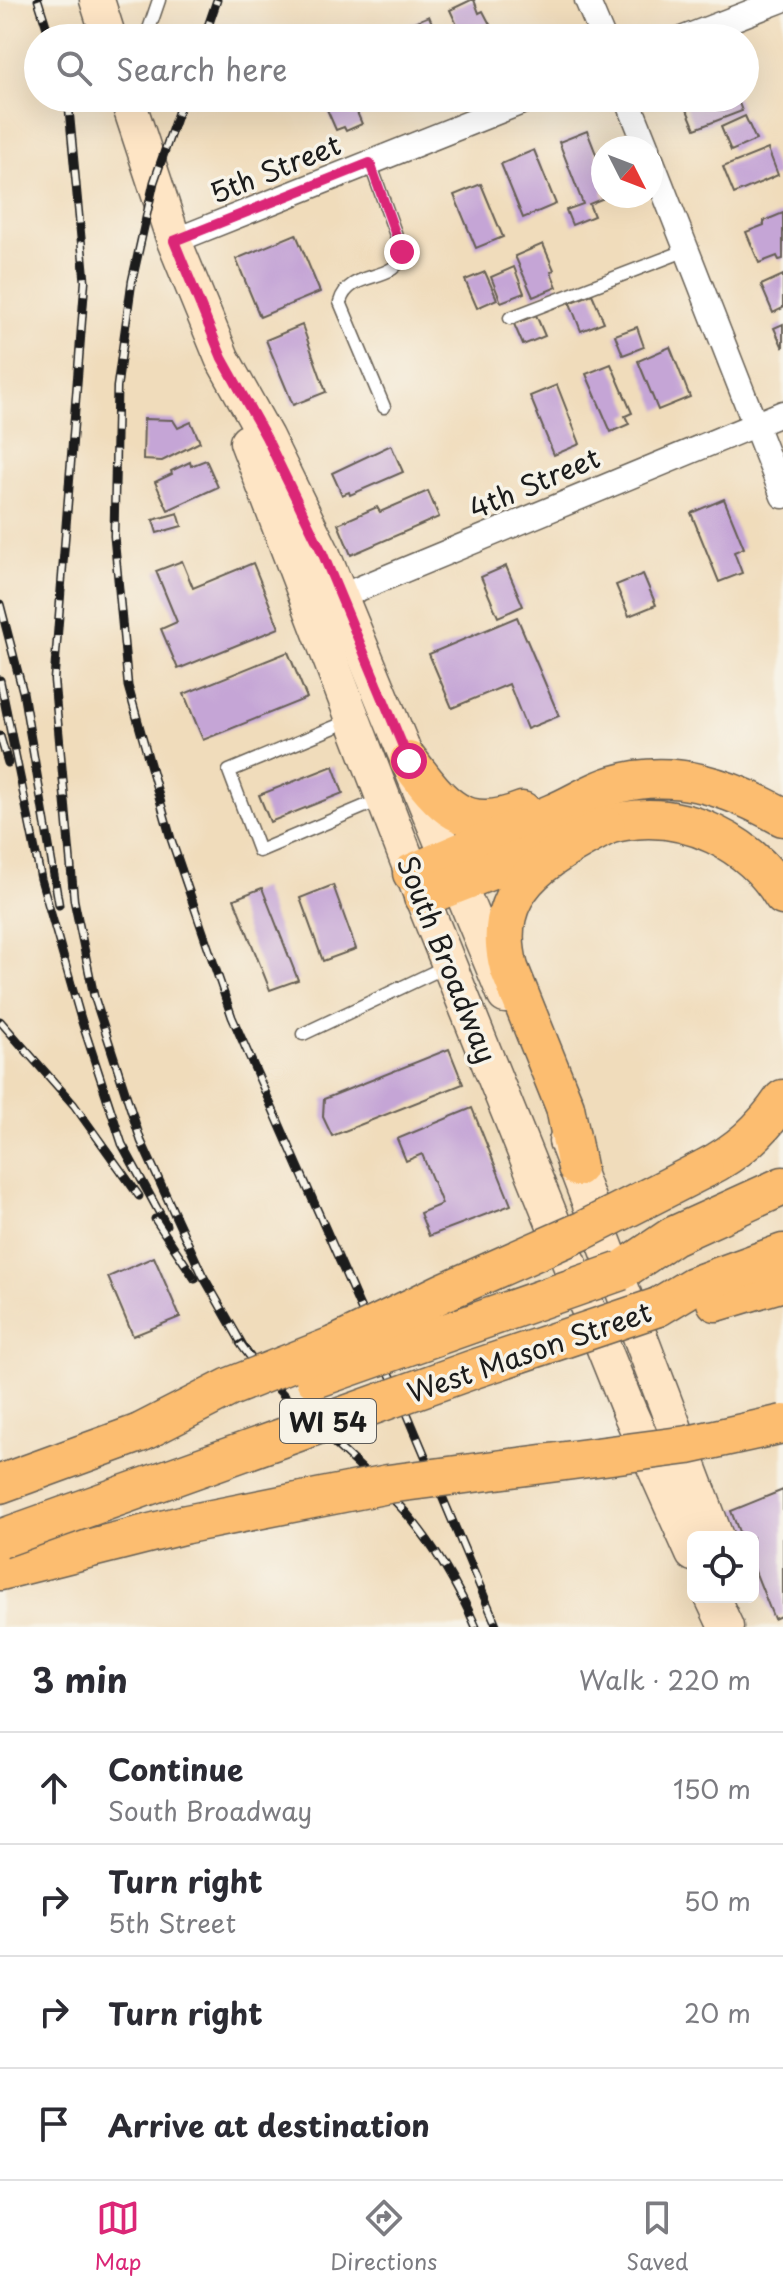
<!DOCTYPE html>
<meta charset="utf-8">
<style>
body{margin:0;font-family:"Playpen Sans",sans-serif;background:#f7f7f7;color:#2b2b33}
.controls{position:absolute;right:24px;bottom:24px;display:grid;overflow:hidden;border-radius:12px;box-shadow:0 8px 32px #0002}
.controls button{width:72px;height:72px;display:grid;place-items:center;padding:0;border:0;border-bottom:2px solid #e1e1e2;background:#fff;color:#2b2b33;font:40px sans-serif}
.compass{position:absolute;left:591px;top:136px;width:72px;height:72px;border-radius:50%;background:#fff;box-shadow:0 8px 32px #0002;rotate:132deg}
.stop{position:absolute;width:24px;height:24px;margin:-18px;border:6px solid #db2777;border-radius:50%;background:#fff}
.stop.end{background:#db2777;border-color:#fff;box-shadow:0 2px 8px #0008}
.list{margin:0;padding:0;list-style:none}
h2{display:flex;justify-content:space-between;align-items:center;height:104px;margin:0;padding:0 32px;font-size:34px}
h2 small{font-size:26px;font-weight:400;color:#7c7c81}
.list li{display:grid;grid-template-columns:52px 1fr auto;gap:24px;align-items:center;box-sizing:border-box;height:112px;padding:0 32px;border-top:2px solid #e1e1e2}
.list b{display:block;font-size:30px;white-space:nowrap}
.list p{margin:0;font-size:26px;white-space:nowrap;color:#7c7c81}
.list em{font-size:26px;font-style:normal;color:#7c7c81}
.icon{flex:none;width:44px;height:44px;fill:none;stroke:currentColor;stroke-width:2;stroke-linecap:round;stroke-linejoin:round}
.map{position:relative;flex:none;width:783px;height:1627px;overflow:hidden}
.search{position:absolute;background:#fff;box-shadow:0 8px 32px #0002;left:24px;right:24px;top:24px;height:88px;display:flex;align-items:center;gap:20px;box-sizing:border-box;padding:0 28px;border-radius:44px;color:#7c7c81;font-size:30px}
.sheet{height:552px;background:#fff}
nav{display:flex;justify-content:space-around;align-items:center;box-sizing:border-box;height:112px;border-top:2px solid #e1e1e2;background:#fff;font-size:22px;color:#7c7c81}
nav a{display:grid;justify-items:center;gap:4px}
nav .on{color:#db2777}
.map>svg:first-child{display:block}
.building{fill:#c5a5d6}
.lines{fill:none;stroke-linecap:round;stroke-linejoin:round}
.lane-casing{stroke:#665f54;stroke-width:15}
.street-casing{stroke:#665f54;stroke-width:27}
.secondary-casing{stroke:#665f54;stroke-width:37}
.primary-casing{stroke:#665f54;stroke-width:41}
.lane{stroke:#fff;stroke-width:12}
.street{stroke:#fff;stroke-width:24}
.secondary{stroke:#fee5c5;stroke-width:34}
.primary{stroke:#fcbd6f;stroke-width:38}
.rail-casing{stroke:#1c1c1c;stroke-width:9}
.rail{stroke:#f7f3e8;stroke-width:6;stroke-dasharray:18;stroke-linecap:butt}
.primary-bridge-casing{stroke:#665f54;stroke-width:41;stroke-linecap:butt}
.primary-bridge{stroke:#fcbd6f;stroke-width:38}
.route{stroke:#db2777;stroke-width:10}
.labels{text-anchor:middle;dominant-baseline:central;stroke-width:7;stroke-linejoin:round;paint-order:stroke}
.shield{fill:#f7f3e8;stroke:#5e5c59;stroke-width:2}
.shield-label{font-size:26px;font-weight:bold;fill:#1c1c1c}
.street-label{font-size:28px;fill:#1c1c1c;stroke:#f7f3e8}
</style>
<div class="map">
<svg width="783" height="1627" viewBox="0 0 783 1627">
<rect width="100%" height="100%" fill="#f7f3e8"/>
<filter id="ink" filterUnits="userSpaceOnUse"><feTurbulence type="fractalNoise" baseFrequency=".0125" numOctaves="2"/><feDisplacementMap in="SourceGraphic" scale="16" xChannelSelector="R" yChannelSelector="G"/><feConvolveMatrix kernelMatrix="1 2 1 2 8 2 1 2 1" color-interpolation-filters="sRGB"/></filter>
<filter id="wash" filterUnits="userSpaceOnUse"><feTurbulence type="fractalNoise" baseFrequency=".006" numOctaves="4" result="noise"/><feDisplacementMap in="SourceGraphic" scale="32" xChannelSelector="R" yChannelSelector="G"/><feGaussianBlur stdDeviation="1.8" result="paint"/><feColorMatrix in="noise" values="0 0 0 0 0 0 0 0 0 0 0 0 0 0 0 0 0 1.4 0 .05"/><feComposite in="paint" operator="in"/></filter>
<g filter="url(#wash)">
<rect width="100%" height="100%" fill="#f0dcbb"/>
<g id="blocks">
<g class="building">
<path d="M 471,0 L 474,0 L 479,13 L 483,11 L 497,38 L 463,38 L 450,10 Z"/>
<path d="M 429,16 L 438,38 L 408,38 L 403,27 Z"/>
<path d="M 322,98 L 351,98 L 362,124 L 346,131 L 344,127 L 336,130 Z"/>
<path d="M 682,98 L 737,98 L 742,111 L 695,129 Z"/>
<path d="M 745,116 L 756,140 L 731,151 L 721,127 Z"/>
<path d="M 587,131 L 603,172 L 603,196 L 609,196 L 589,204 L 594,216 L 572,225 L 566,210 L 583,204 L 559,142 Z"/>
<path d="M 768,149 L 778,175 L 734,194 L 723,167 Z"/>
<path d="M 534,150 L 556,204 L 523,218 L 501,164 Z"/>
<path d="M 481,184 L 503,237 L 476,248 L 454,195 Z"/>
<path d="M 783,213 L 783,259 L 779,260 L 777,256 L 759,263 L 746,232 L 764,225 L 764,221 Z"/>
<path d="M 296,234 L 320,292 L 260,317 L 236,259 Z"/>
<path d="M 543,244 L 554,270 L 551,272 L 557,287 L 533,297 L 515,256 Z"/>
<path d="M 514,267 L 524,293 L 501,302 L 491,277 Z"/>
<path d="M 485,272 L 497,299 L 477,308 L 465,280 Z"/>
<path d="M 783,275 L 783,308 L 773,313 L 761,285 Z"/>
<path d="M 592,294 L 604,322 L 581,331 L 570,303 Z"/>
<path d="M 536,315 L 545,336 L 523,345 L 514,324 Z"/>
<path d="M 783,324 L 783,348 L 774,328 Z"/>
<path d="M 302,325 L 326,392 L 293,405 L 266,340 Z"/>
<path d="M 637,327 L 644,347 L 623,355 L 615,335 Z"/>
<path d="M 670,347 L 690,397 L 658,410 L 638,361 Z"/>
<path d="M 611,364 L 632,413 L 625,416 L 629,424 L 611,432 L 586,374 Z"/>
<path d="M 557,385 L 580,444 L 554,455 L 530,396 Z"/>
<path d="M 144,419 L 173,420 L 178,428 L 191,422 L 200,442 L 162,461 L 143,460 Z"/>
<path d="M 391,445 L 403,472 L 350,495 L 349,492 L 342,495 L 332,473 Z"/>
<path d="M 206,460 L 218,487 L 168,510 L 155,482 L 172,474 L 171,471 L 190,462 L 191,466 Z"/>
<path d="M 428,491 L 439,517 L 351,555 L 338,524 L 377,507 L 380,512 Z"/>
<path d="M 724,499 L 744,548 L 734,552 L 742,573 L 719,582 L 691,513 Z"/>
<path d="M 178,513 L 182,526 L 157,533 L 153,520 Z"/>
<path d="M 182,561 L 193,588 L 253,563 L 279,628 L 178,669 L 161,629 L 177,622 L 156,571 Z"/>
<path d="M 506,566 L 523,606 L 498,617 L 481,577 Z"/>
<path d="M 643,574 L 656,605 L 629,616 L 616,585 Z"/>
<path d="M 517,617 L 559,716 L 527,729 L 509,684 L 452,708 L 429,654 Z"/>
<path d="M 288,652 L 307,698 L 203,740 L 184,694 Z"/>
<path d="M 333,766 L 343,793 L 270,822 L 259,795 Z"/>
<path d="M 333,885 L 356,949 L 323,961 L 300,898 Z"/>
<path d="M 262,888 L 298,980 L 270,990 L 234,899 Z"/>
<path d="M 449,1049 L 463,1084 L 332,1136 L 323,1117 L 324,1099 Z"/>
<path d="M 472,1108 L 511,1205 L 429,1236 L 420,1213 L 442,1204 L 422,1154 L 406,1161 L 397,1139 Z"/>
<path d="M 154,1257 L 180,1317 L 133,1336 L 108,1277 Z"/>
<path d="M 783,1490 L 783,1615 L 774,1619 L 753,1566 L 753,1537 L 741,1537 L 731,1511 Z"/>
</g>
</g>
</g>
<g filter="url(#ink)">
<use href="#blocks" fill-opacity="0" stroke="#665f54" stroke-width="2"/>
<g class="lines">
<defs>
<g id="lane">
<path d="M 146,38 L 159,0"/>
<path d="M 370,163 L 402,252 C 399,284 349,268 340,302 L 384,407"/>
<path d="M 510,318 L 687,250"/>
<path d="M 349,721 L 229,771 L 259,851 L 382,799"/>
<path d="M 303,1034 L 447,966"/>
</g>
<g id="street">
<path d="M 587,0 L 603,38"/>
<path d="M 684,38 L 782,0"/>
<path d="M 627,98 L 647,148"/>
<path d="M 651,159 L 783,496"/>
<path d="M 174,241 L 532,98"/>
<path d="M 327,602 L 783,413"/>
</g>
<g id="secondary">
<path d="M 97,0 L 109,38"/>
<path d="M 127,98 L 174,241 L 222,358 L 266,437 L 322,552 L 505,996"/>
<path d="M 247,442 L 412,873 L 630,1413 L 693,1554"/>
<path d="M 566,1141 L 716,1537"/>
<path d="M 712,1597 L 726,1627"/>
</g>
<g id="primary">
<path d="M 409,761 C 442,805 463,834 522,811"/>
<path d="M 412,873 C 459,853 506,833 553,813 C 573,805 593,791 614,785 C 674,767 731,788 783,817"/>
<path d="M 423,897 C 461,882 500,867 538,852 C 566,841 595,826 625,821 C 687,811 751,843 783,896"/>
<path d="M 577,1167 L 565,1107 L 509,968 C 488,888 546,858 606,826"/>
<path d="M 704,1169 C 738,1152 762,1130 783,1099"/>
<path d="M 621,1271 L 673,1236 L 783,1186"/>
<path d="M 716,1302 L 783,1282"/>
<path d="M 658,1307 L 693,1286 L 783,1253"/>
<path d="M 0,1484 L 140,1433"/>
<path d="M 0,1571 L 182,1525"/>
</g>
</defs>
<use href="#lane" class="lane-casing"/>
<use href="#street" class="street-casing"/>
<use href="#secondary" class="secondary-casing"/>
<use href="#primary" class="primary-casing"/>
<use href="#lane" class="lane"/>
<use href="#street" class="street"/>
<use href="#secondary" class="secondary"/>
<use href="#primary" class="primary"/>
<defs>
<g id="rail">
<path d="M 38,0 L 50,38"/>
<path d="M 204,38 L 217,0"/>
<path d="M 68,98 L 85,281 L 54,680 L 74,900 L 94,996 L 141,1141 L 202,1274 L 246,1351"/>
<path d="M 183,98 L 154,182 L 132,281 L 117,387 L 114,536 L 128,686 L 171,839 L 232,1017 L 407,1413 L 497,1627"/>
<path d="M 0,604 L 23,692 L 59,905"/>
<path d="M 0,680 L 41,879 L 81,1019 L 122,1144 L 166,1225"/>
<path d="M 0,736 L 8,763"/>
<path d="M 0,1021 L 74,1105 L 139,1196"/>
<path d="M 155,1219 L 195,1279"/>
<path d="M 240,1343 C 286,1409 353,1454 406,1513 C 434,1545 459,1588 476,1627"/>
</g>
</defs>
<use href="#rail" class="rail-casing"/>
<use href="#rail" class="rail"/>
<defs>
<g id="primary-bridge">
<path d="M 315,1379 L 621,1271"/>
<path d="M 140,1433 L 230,1387 L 333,1346 L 444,1292 L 584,1230 L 704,1169"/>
<path d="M 182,1525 L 388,1484 L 688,1445 L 783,1424"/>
<path d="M 0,1539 L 474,1369 L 658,1307"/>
</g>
</defs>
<use href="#primary-bridge" class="primary-bridge-casing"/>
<use href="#primary-bridge" class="primary-bridge"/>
</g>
</g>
<g class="lines" filter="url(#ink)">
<path class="route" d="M 402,252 L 370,163 L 174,241 L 222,358 L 266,437 L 322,552 L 409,761"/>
</g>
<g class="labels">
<rect class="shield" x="280" y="1399" width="96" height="44" rx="6"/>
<g class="shield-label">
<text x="328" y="1421">WI 54</text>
</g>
<g class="street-label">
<text transform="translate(275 168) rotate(-22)">5th Street</text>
<text transform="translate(534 482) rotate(-23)">4th Street</text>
<text transform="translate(448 959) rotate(68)">South Broadway</text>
<text transform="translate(529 1351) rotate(-19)">West Mason Street</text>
</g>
</g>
</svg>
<div class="controls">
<button><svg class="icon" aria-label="locate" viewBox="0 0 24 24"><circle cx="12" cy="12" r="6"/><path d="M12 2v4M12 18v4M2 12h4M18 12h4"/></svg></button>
</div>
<svg class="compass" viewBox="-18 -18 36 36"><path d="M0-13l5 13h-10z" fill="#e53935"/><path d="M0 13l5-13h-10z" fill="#7c7c81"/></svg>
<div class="stop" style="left:409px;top:761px"></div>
<div class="stop end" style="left:402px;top:252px"></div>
<div class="search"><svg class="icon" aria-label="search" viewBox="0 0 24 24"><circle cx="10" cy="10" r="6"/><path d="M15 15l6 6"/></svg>Search here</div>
</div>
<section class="sheet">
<h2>3 min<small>Walk · 220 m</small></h2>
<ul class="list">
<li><svg class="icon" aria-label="ahead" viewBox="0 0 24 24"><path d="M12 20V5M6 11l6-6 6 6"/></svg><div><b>Continue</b><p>South Broadway</p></div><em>150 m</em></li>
<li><svg class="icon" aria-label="right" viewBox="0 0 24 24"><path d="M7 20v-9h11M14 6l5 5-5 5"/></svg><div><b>Turn right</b><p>5th Street</p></div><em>50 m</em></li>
<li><svg class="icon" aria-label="right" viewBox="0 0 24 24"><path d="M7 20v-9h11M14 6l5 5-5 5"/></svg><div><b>Turn right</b></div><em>20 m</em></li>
<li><svg class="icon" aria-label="arrive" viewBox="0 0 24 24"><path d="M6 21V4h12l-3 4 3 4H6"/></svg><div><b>Arrive at destination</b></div></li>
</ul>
</section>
<nav>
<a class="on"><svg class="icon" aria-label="map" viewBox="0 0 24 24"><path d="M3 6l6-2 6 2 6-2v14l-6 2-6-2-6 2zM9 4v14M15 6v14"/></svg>Map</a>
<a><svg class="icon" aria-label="directions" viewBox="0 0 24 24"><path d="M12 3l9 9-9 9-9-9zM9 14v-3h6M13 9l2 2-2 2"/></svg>Directions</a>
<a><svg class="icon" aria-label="saved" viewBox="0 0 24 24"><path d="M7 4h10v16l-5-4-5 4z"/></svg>Saved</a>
</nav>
